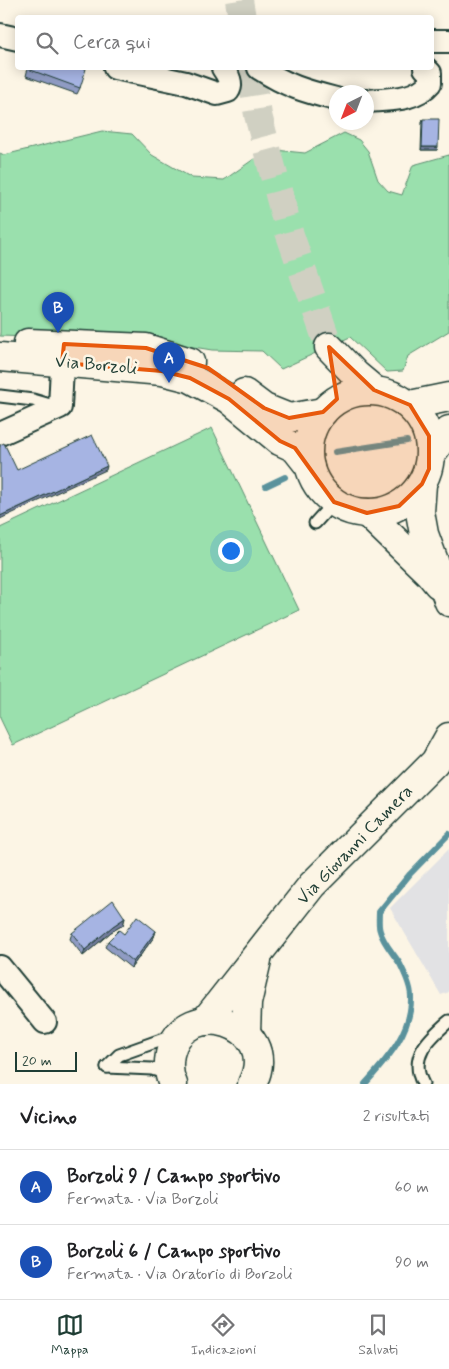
<!DOCTYPE html>
<html lang="it">
<meta charset="utf-8">
<style>
body{margin:0;font-family:Mynerve,sans-serif;background:#f6f6f6;color:#202124}
.compass{position:absolute;left:329px;top:85px;width:45px;height:45px;border-radius:50%;background:#fff;box-shadow:0 2px 12px #0003;rotate:222deg}
.scale{position:absolute;left:15px;bottom:12px;width:62px;box-sizing:border-box;padding-left:5px;border:2px solid #1f3d34;border-top:0;font-size:14px;line-height:18px;white-space:nowrap;color:#1f3d34;-webkit-text-stroke:4px #fcf5e5;paint-order:stroke}
.you{position:absolute;left:230px;top:550px;width:18px;height:18px;margin:-12px;border:4px solid #fff;border-radius:50%;background:#1a73e8;box-shadow:0 0 0 8px #1a73e833}
.badge{display:grid;place-items:center;width:32px;height:32px;border-radius:50%;background:#1f3d34;color:#fff;font-size:16px;font-weight:700}
.pin{position:absolute;translate:-50% -41px;filter:drop-shadow(0 1px 2px #0008)}
.pin::after{content:'';position:absolute;top:26px;width:18px;height:15px;background:inherit;clip-path:polygon(0 0,100% 0,50% 100%)}
.list{margin:0;padding:0;list-style:none}
h2{display:flex;justify-content:space-between;align-items:center;height:65px;margin:0;padding:0 20px;font-size:21px}
h2 small{font-size:16px;font-weight:400;color:#757577}
.list li{display:grid;grid-template-columns:32px 1fr auto;gap:15px;align-items:center;box-sizing:border-box;height:75px;padding:0 20px;border-top:1px solid #e0e0e0}
.list b{display:block;font-size:19px;white-space:nowrap}
.list p{margin:0;font-size:16px;white-space:nowrap;color:#757577}
.list em{font-size:16px;font-style:normal;color:#757577}
.icon{flex:none;width:28px;height:28px;fill:none;stroke:currentColor;stroke-width:2;stroke-linecap:round;stroke-linejoin:round}
.map{position:relative;flex:none;width:449px;height:1084px;overflow:hidden}
.search{position:absolute;background:#fff;box-shadow:0 2px 12px #0003;left:15px;right:15px;top:15px;height:55px;display:flex;align-items:center;gap:12px;box-sizing:border-box;padding:0 18px;border-radius:5px;color:#757577;font-size:19px}
.sheet{height:215px;background:#fff}
nav{display:flex;justify-content:space-around;align-items:center;box-sizing:border-box;height:70px;border-top:1px solid #e0e0e0;background:#fff;font-size:14px;color:#757577}
nav a{display:grid;justify-items:center;gap:2px}
nav .on{color:#1f3d34}
.map>svg:first-child{display:block}
.built{fill:#e2e2e4}
.green{fill:#9ae0ad;stroke:#5c8e70}
.lines{fill:none;stroke-linecap:round;stroke-linejoin:round}
.stream{stroke:#5a929c;stroke-width:6}
.primary-tunnel{stroke:#d0d0c2;stroke-width:28;stroke-dasharray:28 14;stroke-linecap:butt}
.lane-casing{stroke:#1f3d34;stroke-width:15}
.street-casing{stroke:#1f3d34;stroke-width:26}
.secondary-casing{stroke:#1f3d34;stroke-width:31}
.primary-casing{stroke:#1f3d34;stroke-width:31}
.lane{stroke:#fcf5e5;stroke-width:11}
.street{stroke:#fcf5e5;stroke-width:22}
.secondary{stroke:#fcf5e5;stroke-width:28}
.primary{stroke:#fcf5e5;stroke-width:28}
.wall{fill:#8f9bc3;stroke:#1f3d34}
.shaded-wall{fill:#747e9f;stroke:#1f3d34}
.building{fill:#a6b4e3;stroke:#1f3d34}
.marked{fill:#e8590c;fill-opacity:0.2;stroke:#e8590c;stroke-width:4;stroke-linejoin:round}
.labels{text-anchor:middle;dominant-baseline:central;stroke-width:5;stroke-linejoin:round;paint-order:stroke}
.street-label{font-size:18px;fill:#1f3d34;stroke:#fcf5e5}
</style>
<div class="map">
<svg width="449" height="1084" viewBox="0 0 449 1084">
<rect width="100%" height="100%" fill="#fcf5e5"/>
<filter id="ink" filterUnits="userSpaceOnUse"><feTurbulence type="fractalNoise" baseFrequency=".02" numOctaves="2"/><feDisplacementMap in="SourceGraphic" scale="10" xChannelSelector="R" yChannelSelector="G"/><feConvolveMatrix kernelMatrix="1 2 1 2 8 2 1 2 1" color-interpolation-filters="sRGB"/></filter>
<g filter="url(#ink)">
<path class="built" d="M 449,849 L 449,992 L 441,995 L 390,908 Z"/>
<g class="green">
<path d="M 102,131 L 132,134 L 152,155 L 192,178 L 224,180 L 261,154 L 275,150 L 305,153 L 344,133 L 359,140 L 368,151 L 378,180 L 388,191 L 402,195 L 413,165 L 449,155 L 449,331 L 408,356 L 403,371 L 387,372 L 350,337 L 281,369 L 262,351 L 212,350 L 156,341 L 0,336 L 0,153 L 4,155 Z"/>
<path d="M 212,428 L 299,610 L 13,745 L 0,718 L 0,528 Z"/>
</g>
<g class="lines">
<g class="stream">
<path d="M 335,452 L 407,441"/>
<path d="M 266,486 L 285,477"/>
<path d="M 365,1084 C 387,1059 412,1032 411,997 C 411,986 405,974 400,964 C 394,954 383,943 380,931 C 378,926 379,917 379,912 L 410,874 L 449,834"/>
</g>
<g class="primary-tunnel">
<path d="M 239,0 L 242,18"/>
<path d="M 250,68 L 258,115 L 289,232 L 329,347"/>
</g>
<defs>
<g id="lane">
<path d="M 0,396 L 33,400 L 57,407"/>
<path d="M 315,523 L 334,502"/>
<path d="M 107,1067 L 119,1055 L 175,1035"/>
<path d="M 107,1067 L 152,1069 L 168,1074"/>
<path d="M 423,1084 C 408,1056 430,1038 449,1021"/>
</g>
<g id="street">
<path d="M 0,35 L 18,39"/>
<path d="M 432,41 L 449,41"/>
<path d="M 115,68 L 186,83 L 217,94 L 228,91 C 233,84 228,75 223,68"/>
<path d="M 259,68 C 287,86 304,91 336,99"/>
<path d="M 366,101 C 388,99 415,101 430,83 L 430,73 L 425,68"/>
<path d="M 0,434 L 60,407 L 63,347"/>
<path d="M 0,967 L 45,1022"/>
</g>
<g id="secondary">
<path d="M 28,343 L 146,348 L 190,362"/>
<path d="M 0,357 L 162,371 L 190,378 L 229,399 L 280,441 L 295,448 L 310,467"/>
<path d="M 244,393 L 264,408 L 289,418 L 323,412"/>
<path d="M 410,405 L 449,397"/>
<path d="M 431,454 L 449,430"/>
<path d="M 422,484 L 420,512 L 424,534 L 449,602"/>
<path d="M 367,513 L 429,573 L 438,584"/>
<path d="M 205,1021 L 312,885 L 435,762 L 449,737"/>
<path d="M 246,1033 L 247,1003 L 257,960"/>
<path d="M 173,1084 C 168,1074 168,1065 170,1054 C 183,993 283,1023 252,1084"/>
</g>
<g id="primary">
<path d="M 329,347 L 356,375 L 374,390"/>
<circle cx="369" cy="452" r="61"/>
</g>
</defs>
<use href="#lane" class="lane-casing"/>
<use href="#street" class="street-casing"/>
<use href="#secondary" class="secondary-casing"/>
<use href="#primary" class="primary-casing"/>
<use href="#lane" class="lane"/>
<use href="#street" class="street"/>
<use href="#secondary" class="secondary"/>
<use href="#primary" class="primary"/>
</g>
<g class="wall">
<path d="M 28,68 L 83,68 L 80,88 L 77,94 L 26,76 Z"/>
<path d="M 423,119 L 437,150 L 421,150 L 422,122 Z"/>
<path d="M 125,918 L 123,925 L 111,932 L 83,956 L 70,939 L 72,933 Z"/>
<path d="M 156,931 L 154,937 L 131,968 L 105,947 L 108,941 L 124,934 Z"/>
</g>
<g class="shaded-wall">
<path d="M 422,147 L 438,147 L 437,150 L 421,150 Z"/>
<path d="M 107,466 L 106,470 L 0,519 L 0,516 Z"/>
<path d="M 125,918 L 123,925 L 111,932 L 83,956 L 85,950 L 113,926 Z"/>
<path d="M 156,931 L 154,937 L 131,968 L 133,962 Z"/>
</g>
<g class="building">
<path d="M 28,68 L 83,68 L 86,69 L 80,88 L 28,69 Z"/>
<path d="M 423,119 L 439,119 L 438,147 L 422,147 Z"/>
<path d="M 92,435 L 107,466 L 0,516 L 0,445 L 4,443 L 17,470 Z"/>
<path d="M 113,900 L 125,918 L 113,926 L 85,950 L 72,933 Z"/>
<path d="M 137,916 L 156,931 L 133,962 L 108,941 L 119,930 L 124,934 Z"/>
</g>
</g>
<path class="marked" d="M 64,344 L 146,348 L 208,368 L 264,408 L 289,418 L 323,412 L 337,399 L 329,347 L 374,390 L 410,405 L 429,436 L 429,469 L 422,484 L 399,506 L 367,513 L 334,502 L 295,448 L 280,441 L 229,399 L 190,378 L 162,371 L 62,363 Z"/>
<g class="labels">
<g class="street-label">
<text transform="translate(96 365) rotate(5)">Via Borzoli</text>
<text transform="translate(355 845) rotate(-46)">Via Giovanni Camera</text>
</g>
</g>
</svg>
<svg class="compass" viewBox="-18 -18 36 36"><path d="M0-13l5 13h-10z" fill="#e53935"/><path d="M0 13l5-13h-10z" fill="#757577"/></svg>
<div class="scale">20 m</div>
<div class="you"></div>
<div class="pin badge" style="left:169px;top:383px;background:#1a4fb4">A</div>
<div class="pin badge" style="left:58px;top:333px;background:#1a4fb4">B</div>
<div class="search"><svg class="icon" aria-label="search" viewBox="0 0 24 24"><circle cx="10" cy="10" r="6"/><path d="M15 15l6 6"/></svg>Cerca qui</div>
</div>
<section class="sheet">
<h2>Vicino<small>2 risultati</small></h2>
<ul class="list">
<li><span class="badge" style="background:#1a4fb4">A</span><div><b>Borzoli 9 / Campo sportivo</b><p>Fermata · Via Borzoli</p></div><em>60 m</em></li>
<li><span class="badge" style="background:#1a4fb4">B</span><div><b>Borzoli 6 / Campo sportivo</b><p>Fermata · Via Oratorio di Borzoli</p></div><em>90 m</em></li>
</ul>
</section>
<nav>
<a class="on"><svg class="icon" aria-label="map" viewBox="0 0 24 24"><path d="M3 6l6-2 6 2 6-2v14l-6 2-6-2-6 2zM9 4v14M15 6v14"/></svg>Mappa</a>
<a><svg class="icon" aria-label="directions" viewBox="0 0 24 24"><path d="M12 3l9 9-9 9-9-9zM9 14v-3h6M13 9l2 2-2 2"/></svg>Indicazioni</a>
<a><svg class="icon" aria-label="saved" viewBox="0 0 24 24"><path d="M7 4h10v16l-5-4-5 4z"/></svg>Salvati</a>
</nav>
